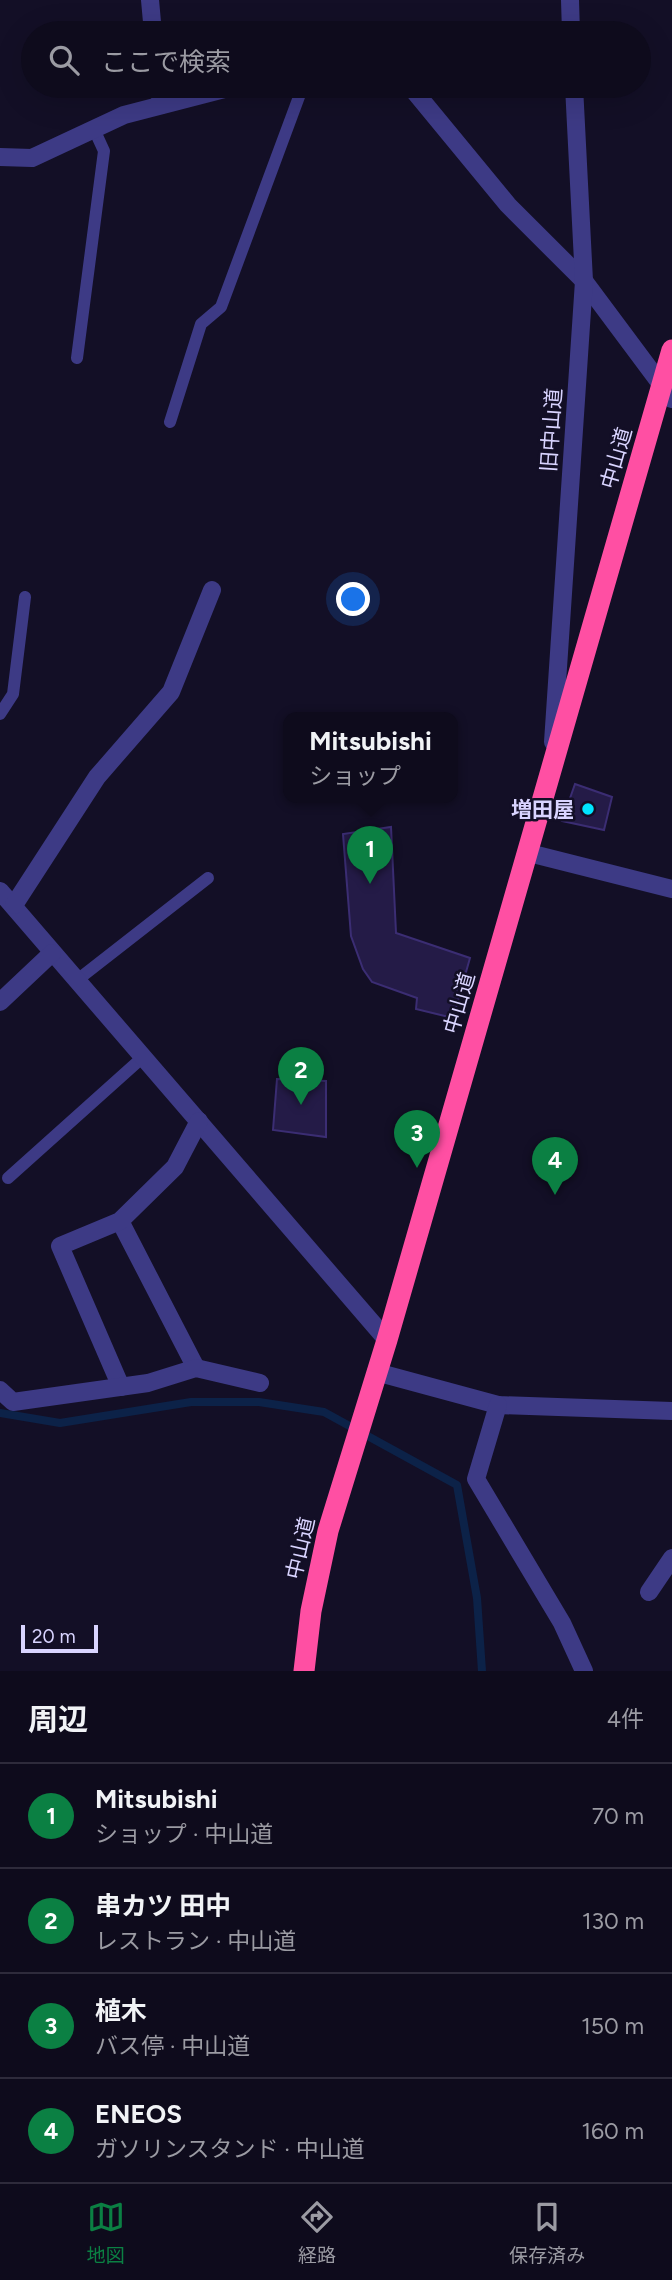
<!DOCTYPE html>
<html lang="ja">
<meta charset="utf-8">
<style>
body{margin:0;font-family:Figtree,"Noto Sans JP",sans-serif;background:#171425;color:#f1f3f6}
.scale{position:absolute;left:21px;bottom:18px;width:77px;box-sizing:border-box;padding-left:7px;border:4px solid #d9d4ff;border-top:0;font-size:19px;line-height:24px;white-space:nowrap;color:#d9d4ff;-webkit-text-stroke:5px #130f26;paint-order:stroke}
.you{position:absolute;left:354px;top:600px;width:24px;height:24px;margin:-18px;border:5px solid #fff;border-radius:50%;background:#1a73e8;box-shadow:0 0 0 10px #1a73e833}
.badge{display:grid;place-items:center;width:46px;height:46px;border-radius:50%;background:#0b8043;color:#fff;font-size:23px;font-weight:700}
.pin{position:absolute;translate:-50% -58px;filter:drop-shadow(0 2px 4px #0008)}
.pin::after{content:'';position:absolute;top:37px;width:24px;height:21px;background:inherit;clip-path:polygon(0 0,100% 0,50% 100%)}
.popup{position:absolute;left:283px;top:712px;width:175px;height:91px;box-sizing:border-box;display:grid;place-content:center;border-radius:14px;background:#0e0b1c;filter:drop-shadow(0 2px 5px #0005);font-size:23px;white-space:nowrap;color:#9b9ba3}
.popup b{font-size:26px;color:#f1f3f6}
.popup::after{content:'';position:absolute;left:50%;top:100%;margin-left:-14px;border:14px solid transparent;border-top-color:#0e0b1c}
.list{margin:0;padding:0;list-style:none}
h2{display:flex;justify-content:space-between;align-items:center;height:91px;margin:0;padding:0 28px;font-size:30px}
h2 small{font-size:23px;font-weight:400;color:#9b9ba3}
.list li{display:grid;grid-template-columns:46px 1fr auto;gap:21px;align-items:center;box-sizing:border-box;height:105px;padding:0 28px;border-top:2px solid #2e2b3b}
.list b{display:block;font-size:26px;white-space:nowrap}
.list p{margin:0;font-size:23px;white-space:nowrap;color:#9b9ba3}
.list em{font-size:23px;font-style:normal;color:#9b9ba3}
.icon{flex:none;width:38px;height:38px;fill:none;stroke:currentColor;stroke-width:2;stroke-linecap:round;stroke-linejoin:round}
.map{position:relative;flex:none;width:672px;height:1671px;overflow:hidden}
.search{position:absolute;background:#0e0b1c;box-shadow:0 7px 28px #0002;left:21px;right:21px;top:21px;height:77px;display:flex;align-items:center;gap:18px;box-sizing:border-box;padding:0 24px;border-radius:38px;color:#9b9ba3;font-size:26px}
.sheet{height:511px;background:#0e0b1c}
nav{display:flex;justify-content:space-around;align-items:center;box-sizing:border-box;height:98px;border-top:2px solid #2e2b3b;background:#0e0b1c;font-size:19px;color:#9b9ba3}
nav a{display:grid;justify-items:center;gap:4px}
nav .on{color:#0b8043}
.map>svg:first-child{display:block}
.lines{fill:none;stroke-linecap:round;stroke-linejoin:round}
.stream{stroke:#0c2248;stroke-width:8}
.building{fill:#241b47;stroke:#3b2d73;stroke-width:2}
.lane{stroke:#3d3a85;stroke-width:12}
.street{stroke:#3d3a85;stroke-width:18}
.highway{stroke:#ff4fa3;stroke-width:21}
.poi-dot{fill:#00e5ff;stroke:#130f26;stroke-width:2.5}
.labels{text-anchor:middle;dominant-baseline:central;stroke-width:5;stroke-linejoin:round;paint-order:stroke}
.street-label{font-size:21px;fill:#d9d4ff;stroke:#130f26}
.poi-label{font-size:21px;font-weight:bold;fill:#d9d4ff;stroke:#130f26;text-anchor:end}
</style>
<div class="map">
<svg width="672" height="1671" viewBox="0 0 672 1671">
<rect width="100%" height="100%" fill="#130f26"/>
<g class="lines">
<path class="stream" d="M 0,1413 L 60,1423 L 191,1402 L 259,1402 L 324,1412 L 457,1485 L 477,1598 L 482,1671"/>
</g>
<g class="building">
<path d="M 575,784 L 612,797 L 604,830 L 562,821 Z"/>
<path d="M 391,827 L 396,933 L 470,958 L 453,1018 L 416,1009 L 417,998 L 372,982 L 363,969 L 351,936 L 343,834 Z"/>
<path d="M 277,1079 L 326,1081 L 326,1137 L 273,1130 Z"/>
</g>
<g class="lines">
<g class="lane">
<path d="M 77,358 L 104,151 L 93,127"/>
<path d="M 170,422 L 201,324 L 221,307 L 303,86"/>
<path d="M 0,714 L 13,694 L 25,597"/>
<path d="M 76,981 L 208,878"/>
<path d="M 8,1178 L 143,1057"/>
</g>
<g class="street">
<path d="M 150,0 L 153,33"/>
<path d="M 570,0 L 571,33"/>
<path d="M 159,86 L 161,105"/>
<path d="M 410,86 L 508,205 L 584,281 L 672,399"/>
<path d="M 0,157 L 32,158 L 124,115 L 236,86"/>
<path d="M 553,742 L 584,281 L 574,86"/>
<path d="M 529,853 L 672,889"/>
<path d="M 0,891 L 387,1340"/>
<path d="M 14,905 L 97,777 L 171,692 L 212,590"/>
<path d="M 0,1002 L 52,953"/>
<path d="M 120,1221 L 196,1368"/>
<path d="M 376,1372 L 498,1405 L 672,1411"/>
<path d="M 121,1387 L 60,1246 L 120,1221 L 175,1167 L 199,1121"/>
<path d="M 0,1390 L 13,1402 L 148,1383 L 196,1368 L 260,1383"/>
<path d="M 498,1405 L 476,1479 L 562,1623 L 584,1671"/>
<path d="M 649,1592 L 672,1558"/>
</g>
<path class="highway" d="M 304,1671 L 311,1611 L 328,1531 L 387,1340 L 672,350"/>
</g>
<circle class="poi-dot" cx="588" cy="809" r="7"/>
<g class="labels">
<g class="street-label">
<text transform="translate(551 430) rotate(-86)">旧中山道</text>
<text transform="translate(616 458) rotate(-74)">中山道</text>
<text transform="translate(459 1003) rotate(-74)">中山道</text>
<text transform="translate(300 1548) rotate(-77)">中山道</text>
</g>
<g class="poi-label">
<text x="574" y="809">増田屋</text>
</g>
</g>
</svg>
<div class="scale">20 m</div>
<div class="you"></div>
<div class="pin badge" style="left:370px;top:884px">1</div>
<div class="popup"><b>Mitsubishi</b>ショップ</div>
<div class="pin badge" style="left:301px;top:1105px">2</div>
<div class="pin badge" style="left:417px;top:1168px">3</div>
<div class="pin badge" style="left:555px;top:1195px">4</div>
<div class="search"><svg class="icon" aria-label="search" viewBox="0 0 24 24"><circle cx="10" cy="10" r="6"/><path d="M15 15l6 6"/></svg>ここで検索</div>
</div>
<section class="sheet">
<h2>周辺<small>4件</small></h2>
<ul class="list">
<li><span class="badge">1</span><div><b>Mitsubishi</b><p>ショップ · 中山道</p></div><em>70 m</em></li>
<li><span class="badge">2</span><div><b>串カツ 田中</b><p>レストラン · 中山道</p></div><em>130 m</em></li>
<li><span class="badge">3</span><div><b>植木</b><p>バス停 · 中山道</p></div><em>150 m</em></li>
<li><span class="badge">4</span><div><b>ENEOS</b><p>ガソリンスタンド · 中山道</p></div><em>160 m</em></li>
</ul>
</section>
<nav>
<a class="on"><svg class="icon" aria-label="map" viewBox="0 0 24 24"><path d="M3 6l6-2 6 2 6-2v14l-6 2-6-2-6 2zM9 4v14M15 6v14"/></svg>地図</a>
<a><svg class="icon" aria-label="directions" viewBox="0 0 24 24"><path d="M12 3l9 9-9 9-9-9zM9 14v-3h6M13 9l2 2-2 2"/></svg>経路</a>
<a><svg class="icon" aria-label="saved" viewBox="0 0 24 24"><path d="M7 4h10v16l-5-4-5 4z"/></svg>保存済み</a>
</nav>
